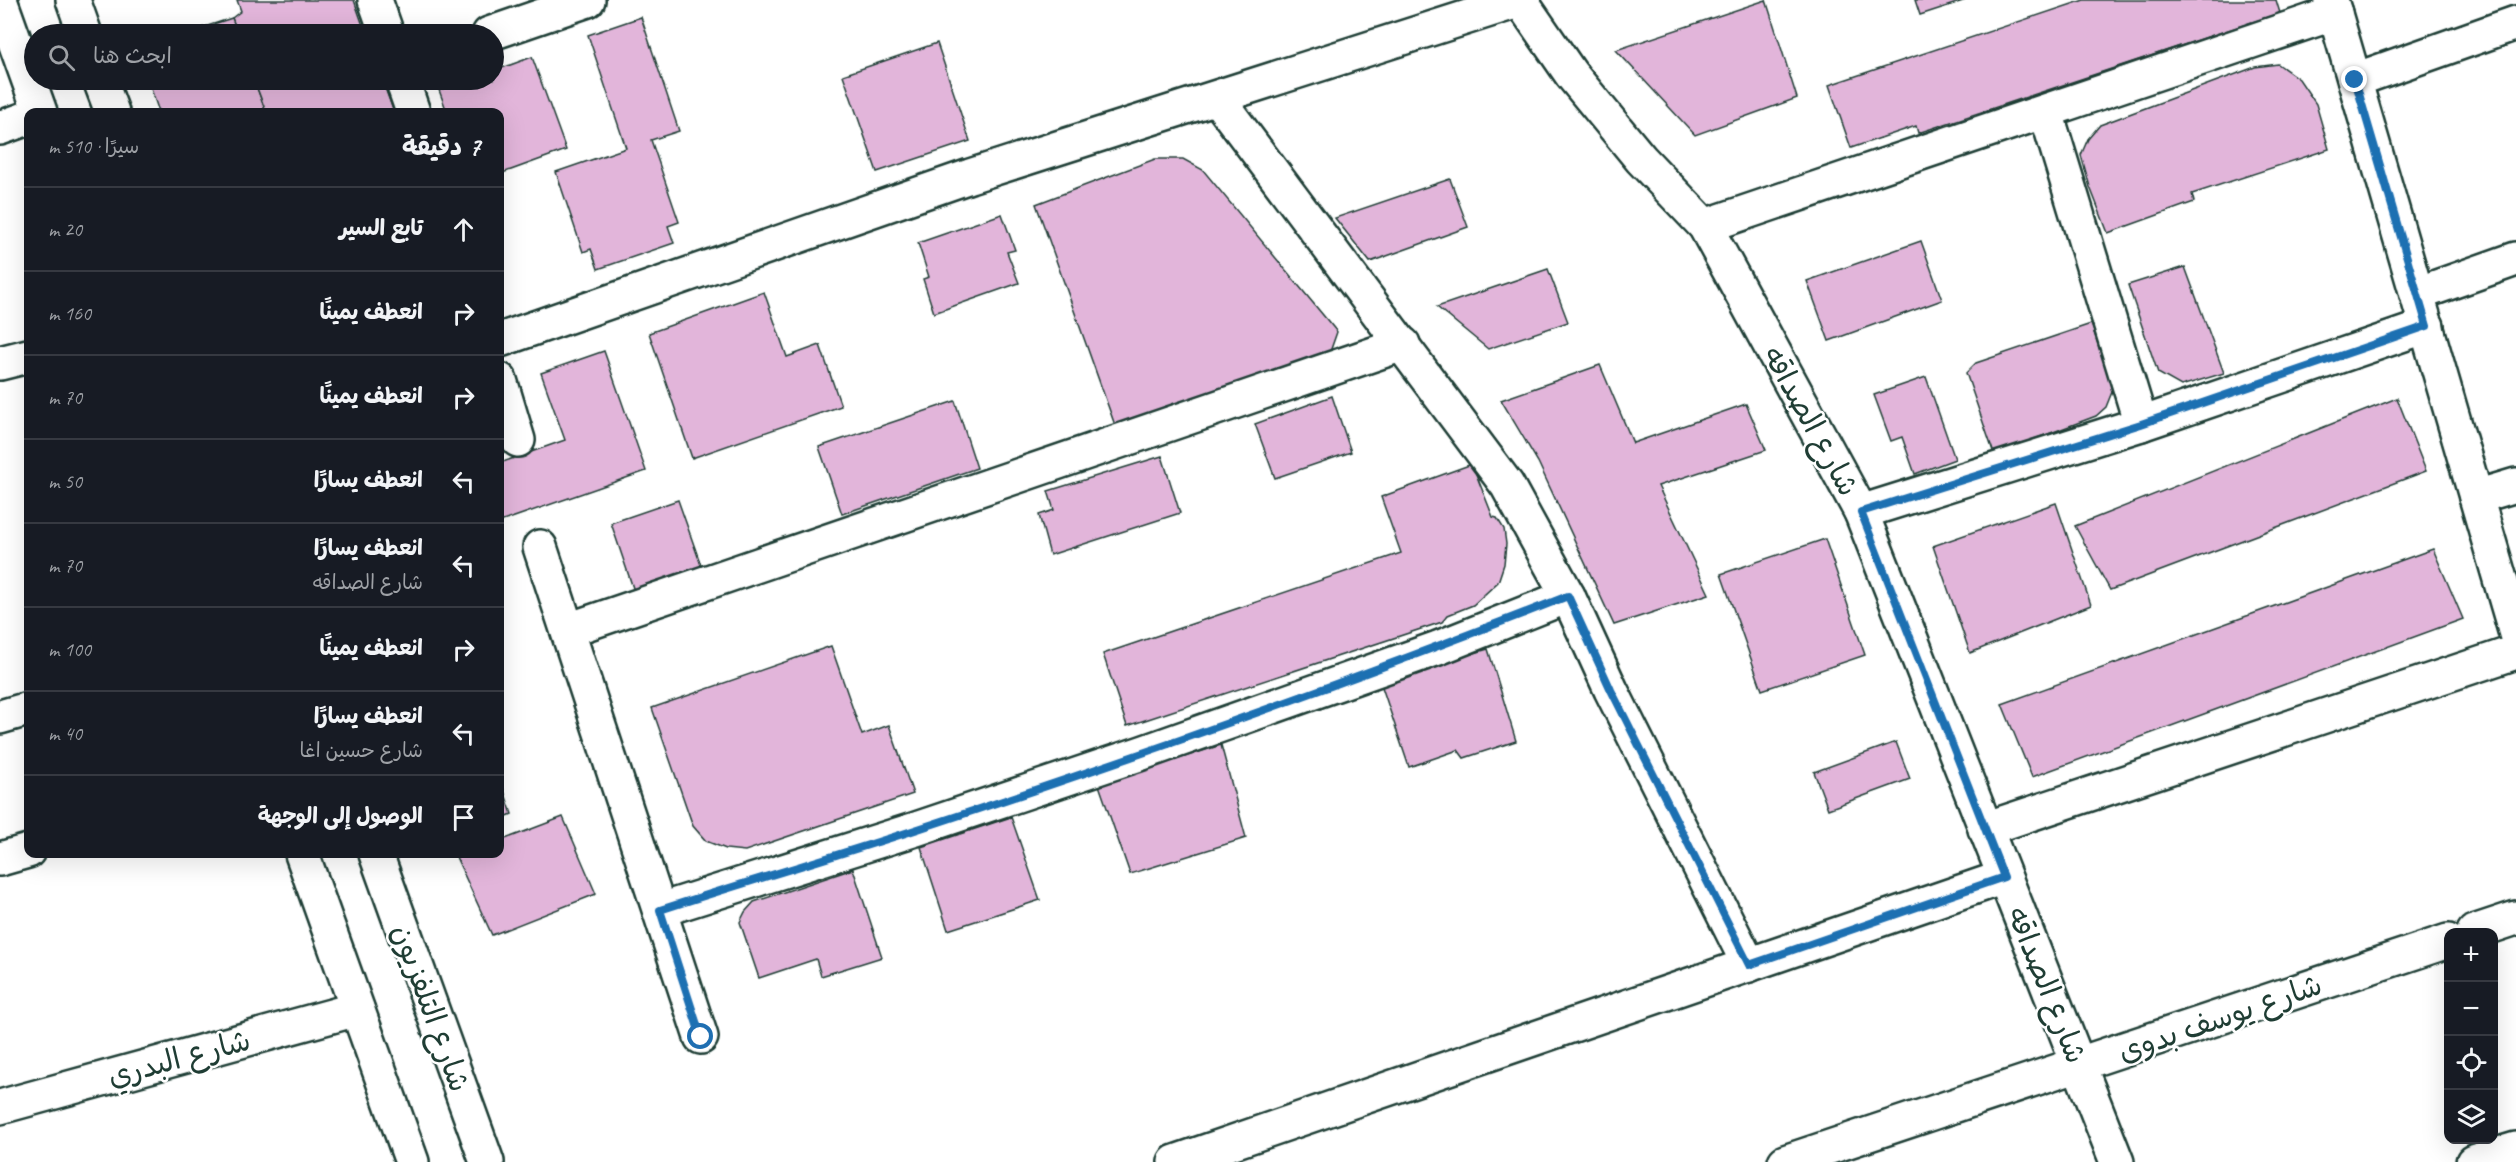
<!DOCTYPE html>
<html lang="ar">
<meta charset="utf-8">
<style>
body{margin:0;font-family:Caveat,"Playpen Sans Arabic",sans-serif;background:#242831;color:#f1f3f6;direction:rtl}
.controls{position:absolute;right:18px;bottom:18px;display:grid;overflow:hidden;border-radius:12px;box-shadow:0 6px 24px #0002}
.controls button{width:54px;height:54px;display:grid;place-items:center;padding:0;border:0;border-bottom:2px solid #363941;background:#171b24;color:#f1f3f6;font:30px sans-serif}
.stop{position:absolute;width:18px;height:18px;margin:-14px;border:4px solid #1f6fb2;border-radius:50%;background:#fff}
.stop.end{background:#1f6fb2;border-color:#fff;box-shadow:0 2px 6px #0008}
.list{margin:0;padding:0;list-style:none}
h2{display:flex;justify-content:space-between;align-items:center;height:78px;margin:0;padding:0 24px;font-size:26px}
h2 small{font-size:20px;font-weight:400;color:#9ea1a6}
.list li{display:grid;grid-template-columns:39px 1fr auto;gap:18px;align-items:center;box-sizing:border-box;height:84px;padding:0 24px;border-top:2px solid #363941}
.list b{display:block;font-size:22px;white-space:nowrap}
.list p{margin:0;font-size:20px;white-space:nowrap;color:#9ea1a6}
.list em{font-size:20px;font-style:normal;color:#9ea1a6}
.icon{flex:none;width:33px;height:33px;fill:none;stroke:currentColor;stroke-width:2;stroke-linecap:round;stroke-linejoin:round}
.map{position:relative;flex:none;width:2516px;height:1162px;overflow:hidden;direction:ltr}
.search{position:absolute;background:#171b24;box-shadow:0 6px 24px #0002;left:24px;top:24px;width:480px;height:66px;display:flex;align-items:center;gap:15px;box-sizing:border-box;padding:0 21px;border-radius:33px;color:#9ea1a6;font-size:22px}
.panel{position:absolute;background:#171b24;box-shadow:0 6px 24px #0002;left:24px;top:108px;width:480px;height:750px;border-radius:12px;direction:rtl}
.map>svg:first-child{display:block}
.building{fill:#e2b5da;stroke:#1f3d34;stroke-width:1.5}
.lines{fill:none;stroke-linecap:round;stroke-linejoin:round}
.street-casing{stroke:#1f3d34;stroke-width:38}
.secondary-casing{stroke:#1f3d34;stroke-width:38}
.street{stroke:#fff;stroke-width:33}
.secondary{stroke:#fff;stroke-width:33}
.route{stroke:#1f6fb2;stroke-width:8}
.labels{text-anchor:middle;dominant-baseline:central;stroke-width:5;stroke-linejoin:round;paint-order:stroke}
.street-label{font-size:30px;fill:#1f3d34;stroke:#fff}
</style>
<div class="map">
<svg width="2516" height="1162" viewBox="0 0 2516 1162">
<rect width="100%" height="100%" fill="#fff"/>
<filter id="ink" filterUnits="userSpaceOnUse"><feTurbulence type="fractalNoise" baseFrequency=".0167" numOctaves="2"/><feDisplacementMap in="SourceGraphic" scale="12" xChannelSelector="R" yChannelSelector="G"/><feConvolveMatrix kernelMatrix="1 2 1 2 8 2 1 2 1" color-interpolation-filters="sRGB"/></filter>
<g filter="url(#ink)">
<g class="building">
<path d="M 237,0 L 354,0 L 366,34 L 238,34 L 232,18 L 241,11 Z"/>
<path d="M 1766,0 L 1797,98 L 1695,135 L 1616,50 Z"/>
<path d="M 1915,0 L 1966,0 L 1920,15 Z"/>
<path d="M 2084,0 L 2276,0 L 2280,13 L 1918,133 L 1916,126 L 1851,148 L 1829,85 Z"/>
<path d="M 641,17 L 679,131 L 651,140 L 679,222 L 668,226 L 674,243 L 598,269 L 591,249 L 583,252 L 556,172 L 626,148 L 588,35 Z"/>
<path d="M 232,18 L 238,34 L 183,34 Z"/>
<path d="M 937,43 L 970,141 L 877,172 L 843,75 Z"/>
<path d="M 532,57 L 566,150 L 500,174 L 500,112 L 447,112 L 439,90 L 468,80 L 494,80 L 494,71 Z"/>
<path d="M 2278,64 L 2299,79 L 2316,104 L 2329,149 L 2192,194 L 2194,202 L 2108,233 L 2090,187 L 2081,155 L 2088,139 L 2100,125 L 2255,67 Z"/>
<path d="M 148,80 L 254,80 L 266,112 L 159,112 Z"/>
<path d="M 254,80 L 382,80 L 394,112 L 266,112 Z"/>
<path d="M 1155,159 L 1183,159 L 1203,170 L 1337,332 L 1331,349 L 1323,358 L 1116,428 L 1036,204 Z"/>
<path d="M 1450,179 L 1468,227 L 1370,262 L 1335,218 Z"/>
<path d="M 1002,214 L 1015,250 L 1007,252 L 1019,283 L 934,313 L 923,279 L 929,277 L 918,243 Z"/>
<path d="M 1921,241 L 1942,300 L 1829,341 L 1807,281 Z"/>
<path d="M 2185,267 L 2224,373 L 2181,386 L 2158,373 L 2128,285 Z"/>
<path d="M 1548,269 L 1568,322 L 1488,349 L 1437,307 Z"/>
<path d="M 764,292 L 787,357 L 820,345 L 841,406 L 692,458 L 649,333 Z"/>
<path d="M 2091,324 L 2105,364 L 2108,364 L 2112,392 L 2106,407 L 2096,416 L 1994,454 L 1966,373 L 1976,363 Z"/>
<path d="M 604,351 L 646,471 L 500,522 L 500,463 L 565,440 L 541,373 Z"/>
<path d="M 1600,365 L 1633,443 L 1746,404 L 1766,450 L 1658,486 L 1709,594 L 1614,625 L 1538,462 L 1501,400 Z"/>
<path d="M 1926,377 L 1955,459 L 1915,474 L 1902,437 L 1891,441 L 1874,395 Z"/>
<path d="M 1332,396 L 1351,452 L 1275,478 L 1255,424 Z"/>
<path d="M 2397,398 L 2426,471 L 2110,590 L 2075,526 Z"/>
<path d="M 955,401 L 977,468 L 842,514 L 819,447 Z"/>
<path d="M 1162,456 L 1180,513 L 1050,555 L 1039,515 L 1054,510 L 1048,491 Z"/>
<path d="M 1472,464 L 1493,517 L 1497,518 L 1504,529 L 1506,544 L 1504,564 L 1498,582 L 1473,605 L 1448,615 L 1442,622 L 1127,726 L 1103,654 L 1401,553 L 1381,497 Z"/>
<path d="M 678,500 L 702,568 L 634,591 L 611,523 Z"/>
<path d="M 2056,503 L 2091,605 L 1970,653 L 1933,546 Z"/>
<path d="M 1825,539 L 1865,655 L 1762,690 L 1721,574 Z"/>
<path d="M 2433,549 L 2463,619 L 2032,777 L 2002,704 Z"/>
<path d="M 831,646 L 862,735 L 889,725 L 913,794 L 745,851 L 726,849 L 706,841 L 693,826 L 652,708 Z"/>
<path d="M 1488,649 L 1516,741 L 1464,758 L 1458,750 L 1409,767 L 1380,681 Z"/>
<path d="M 1896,742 L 1910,779 L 1828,809 L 1814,772 Z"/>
<path d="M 1221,745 L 1246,838 L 1130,874 L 1099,785 Z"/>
<path d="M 500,779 L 512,814 L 500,819 Z"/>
<path d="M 563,817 L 596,894 L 492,935 L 456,857 L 466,854 L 500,854 L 500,841 Z"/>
<path d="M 1011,817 L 1040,900 L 948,930 L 921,847 Z"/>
<path d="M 853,869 L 882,957 L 821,976 L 816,959 L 759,978 L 740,922 L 745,912 L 754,902 Z"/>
</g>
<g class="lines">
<defs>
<g id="street">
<path d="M 375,0 L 387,34"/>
<path d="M 1520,0 L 1571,74 L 1641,159 L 1705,226 L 1861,512 L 2117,1162"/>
<path d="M 2331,0 L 2516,634"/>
<path d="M 489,34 L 588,0"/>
<path d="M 402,80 L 413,112"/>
<path d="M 2355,80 L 2516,23"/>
<path d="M 1217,98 L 1507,485 L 1568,596 L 1611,690 L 1749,965"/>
<path d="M 2046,112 L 2141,424"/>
<path d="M 0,128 L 28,118"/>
<path d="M 1705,226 L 2335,13"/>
<path d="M 2417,294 L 2516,259"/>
<path d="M 500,340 L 970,176 L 1521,0"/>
<path d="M 0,363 L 28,356"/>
<path d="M 500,380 L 518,440"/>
<path d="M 2476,497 L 2516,485"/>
<path d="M 1861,512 L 2141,424 L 2427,326"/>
<path d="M 540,547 L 701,1037"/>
<path d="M 568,630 L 1403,344"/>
<path d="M 0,717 L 28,709"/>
<path d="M 1985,829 L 2516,652"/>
<path d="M 0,859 L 28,851"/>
<path d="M 660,910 L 916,829 L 1142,753 L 1438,648 L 1568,596"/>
<path d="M 2474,932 L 2516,918"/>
<path d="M 0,1107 L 357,1009"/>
<path d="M 1175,1162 L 2004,877"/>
<path d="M 1785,1162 L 2448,941"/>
<path d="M 2473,1162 L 2516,1149"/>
</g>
<g id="secondary">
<path d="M 0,0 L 40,112"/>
<path d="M 73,0 L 85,34"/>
<path d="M 100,80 L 112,112"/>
<path d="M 302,854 L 412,1162"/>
<path d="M 376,854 L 487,1162"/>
</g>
</defs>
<use href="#street" class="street-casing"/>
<use href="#secondary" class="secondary-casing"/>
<use href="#street" class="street"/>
<use href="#secondary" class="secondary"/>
</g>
</g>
<g class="lines" filter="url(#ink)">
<path class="route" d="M 701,1037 L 660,910 C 746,882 833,857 918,829 C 1137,757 1354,680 1568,596 L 1611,690 L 1749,965 L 2004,877 L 1861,512 L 2141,424 L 2427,326 L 2355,80"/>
</g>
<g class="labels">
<g class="street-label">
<text transform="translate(1811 421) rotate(61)">شارع الصداقه</text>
<text transform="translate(2047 985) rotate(68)">شارع الصداقه</text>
<text transform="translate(431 1008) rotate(70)">شارع التلفزيون</text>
<text transform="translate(2220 1018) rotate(-19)">شارع يوسف بدوى</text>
<text transform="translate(179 1058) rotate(-15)">شارع البدري</text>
</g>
</g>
</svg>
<div class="controls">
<button>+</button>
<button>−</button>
<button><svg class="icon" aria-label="locate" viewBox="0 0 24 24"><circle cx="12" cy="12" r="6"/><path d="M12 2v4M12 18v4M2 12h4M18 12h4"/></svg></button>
<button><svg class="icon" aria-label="layers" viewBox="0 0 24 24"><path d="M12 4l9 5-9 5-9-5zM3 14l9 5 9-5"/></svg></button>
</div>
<div class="stop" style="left:701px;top:1037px"></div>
<div class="stop end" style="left:2355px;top:80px"></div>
<div class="search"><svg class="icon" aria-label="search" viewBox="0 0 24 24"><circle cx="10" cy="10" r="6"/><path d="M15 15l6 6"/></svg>ابحث هنا</div>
<section class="panel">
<h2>7 دقيقة<small>سيرًا · 510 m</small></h2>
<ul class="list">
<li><svg class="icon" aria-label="ahead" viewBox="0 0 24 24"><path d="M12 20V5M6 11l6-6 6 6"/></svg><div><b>تابع السير</b></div><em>20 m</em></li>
<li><svg class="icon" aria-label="right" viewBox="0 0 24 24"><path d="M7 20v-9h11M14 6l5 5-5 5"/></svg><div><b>انعطف يمينًا</b></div><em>160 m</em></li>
<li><svg class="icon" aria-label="right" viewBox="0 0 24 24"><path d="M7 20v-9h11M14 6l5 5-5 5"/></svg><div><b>انعطف يمينًا</b></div><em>70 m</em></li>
<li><svg class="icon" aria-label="left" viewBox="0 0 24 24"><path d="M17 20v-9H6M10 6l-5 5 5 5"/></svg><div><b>انعطف يسارًا</b></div><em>50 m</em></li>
<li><svg class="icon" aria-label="left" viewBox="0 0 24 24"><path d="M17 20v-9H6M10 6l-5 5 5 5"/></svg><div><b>انعطف يسارًا</b><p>شارع الصداقه</p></div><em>70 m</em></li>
<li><svg class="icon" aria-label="right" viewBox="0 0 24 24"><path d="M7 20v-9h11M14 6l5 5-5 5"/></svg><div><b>انعطف يمينًا</b></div><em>100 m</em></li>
<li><svg class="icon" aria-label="left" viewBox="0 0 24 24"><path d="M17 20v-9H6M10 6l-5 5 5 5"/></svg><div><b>انعطف يسارًا</b><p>شارع حسين اغا</p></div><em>40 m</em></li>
<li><svg class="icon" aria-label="arrive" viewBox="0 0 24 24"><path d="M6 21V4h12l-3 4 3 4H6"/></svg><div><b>الوصول إلى الوجهة</b></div></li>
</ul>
</section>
</div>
